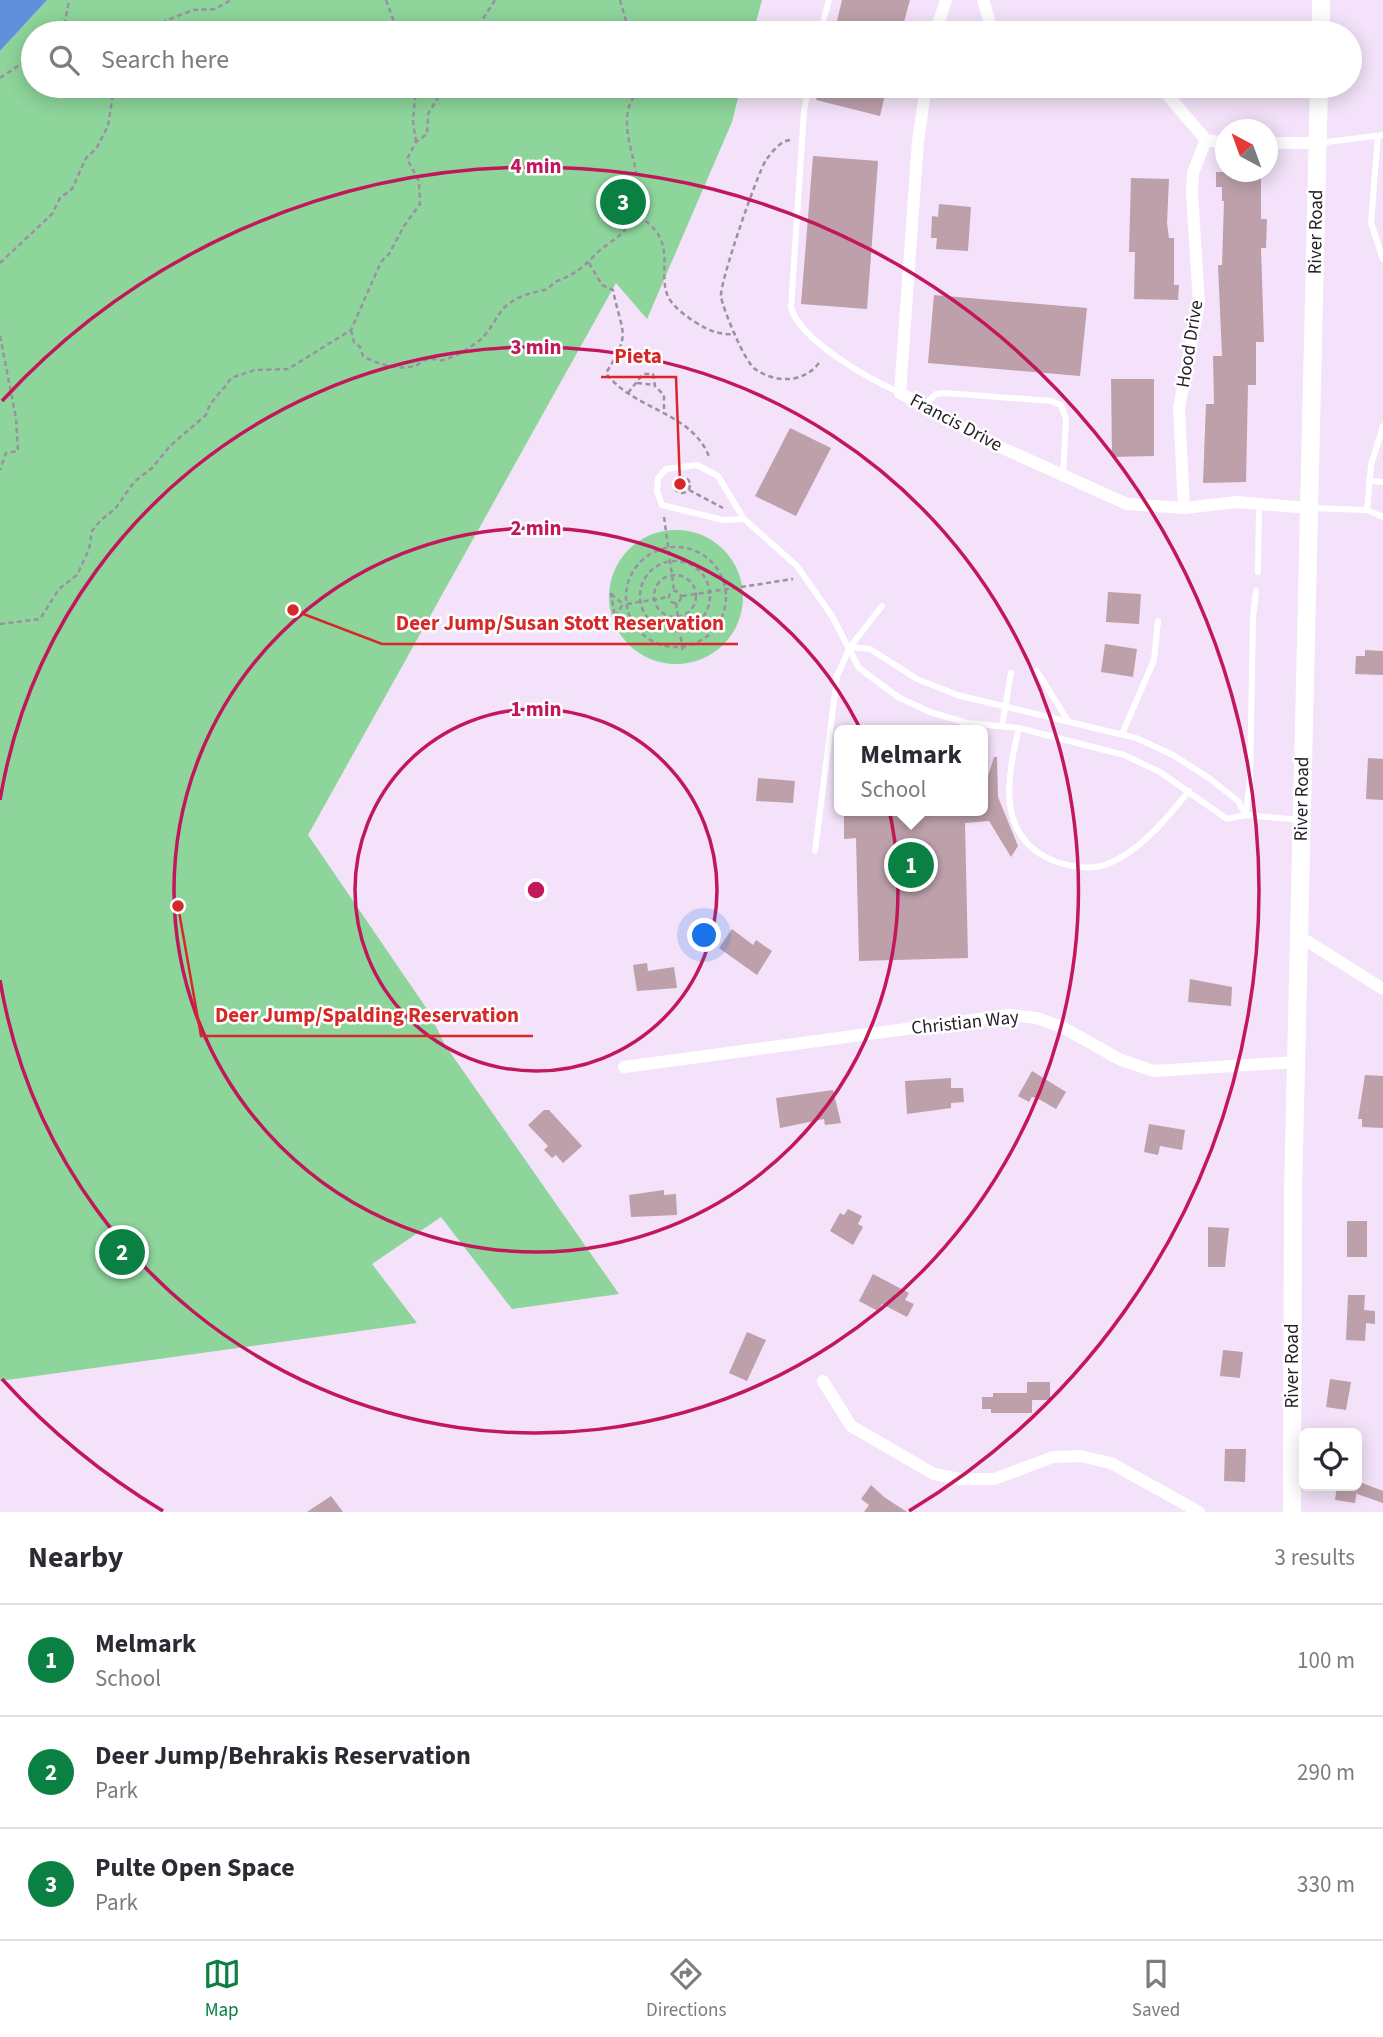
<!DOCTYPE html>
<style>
body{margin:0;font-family:"Source Sans 3",sans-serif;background:#f2f2f3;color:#2b2b33}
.controls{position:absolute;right:21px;bottom:21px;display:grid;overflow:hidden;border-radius:10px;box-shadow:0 4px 18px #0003}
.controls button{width:63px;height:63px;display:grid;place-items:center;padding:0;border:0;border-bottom:2px solid #e1e1e2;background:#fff;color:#2b2b33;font:35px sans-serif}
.compass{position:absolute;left:1215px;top:119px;width:63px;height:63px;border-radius:50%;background:#fff;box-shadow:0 4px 18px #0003;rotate:319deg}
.you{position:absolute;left:705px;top:936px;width:24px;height:24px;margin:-18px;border:5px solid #fff;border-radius:50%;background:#1a73e8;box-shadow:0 0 0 10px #1a73e833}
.badge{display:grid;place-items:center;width:46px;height:46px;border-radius:50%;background:#0b8043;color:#fff;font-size:23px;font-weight:700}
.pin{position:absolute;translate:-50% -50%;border:4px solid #fff;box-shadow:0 2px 7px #0006}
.popup{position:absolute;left:834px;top:725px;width:154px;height:91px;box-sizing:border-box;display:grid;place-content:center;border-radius:10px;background:#fff;filter:drop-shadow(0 2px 5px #0005);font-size:23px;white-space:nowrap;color:#7c7c81}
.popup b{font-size:26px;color:#2b2b33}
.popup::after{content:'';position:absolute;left:50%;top:100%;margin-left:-14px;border:14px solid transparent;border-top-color:#fff}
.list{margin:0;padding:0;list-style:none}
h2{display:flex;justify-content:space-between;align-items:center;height:91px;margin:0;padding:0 28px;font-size:30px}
h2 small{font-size:23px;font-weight:400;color:#7c7c81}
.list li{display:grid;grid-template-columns:46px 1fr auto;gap:21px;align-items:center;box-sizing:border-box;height:112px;padding:0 28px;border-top:2px solid #e1e1e2}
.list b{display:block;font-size:26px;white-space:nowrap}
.list p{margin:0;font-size:23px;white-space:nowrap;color:#7c7c81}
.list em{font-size:23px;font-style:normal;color:#7c7c81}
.icon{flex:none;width:38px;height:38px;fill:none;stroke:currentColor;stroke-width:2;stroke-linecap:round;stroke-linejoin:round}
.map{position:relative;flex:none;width:1383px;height:1512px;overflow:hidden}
.search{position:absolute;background:#fff;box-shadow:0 4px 18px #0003;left:21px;right:21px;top:21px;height:77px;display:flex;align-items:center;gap:18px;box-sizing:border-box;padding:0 24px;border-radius:38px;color:#7c7c81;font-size:26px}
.sheet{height:427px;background:#fff}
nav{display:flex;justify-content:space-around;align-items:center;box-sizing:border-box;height:98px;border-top:2px solid #e1e1e2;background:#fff;font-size:19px;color:#7c7c81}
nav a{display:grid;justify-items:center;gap:4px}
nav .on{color:#0b8043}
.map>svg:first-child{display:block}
.green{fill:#8dd59b}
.water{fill:#618fdb}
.building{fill:#bda0aa}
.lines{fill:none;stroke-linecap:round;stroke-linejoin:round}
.path{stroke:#9c90a1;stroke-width:2.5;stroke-dasharray:5 3.5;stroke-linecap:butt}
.lane{stroke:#fff;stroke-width:6}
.street{stroke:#fff;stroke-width:12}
.secondary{stroke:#fff;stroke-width:18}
.ring{fill:none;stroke:#c2185b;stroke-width:3.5}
.labels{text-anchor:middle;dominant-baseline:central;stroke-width:5;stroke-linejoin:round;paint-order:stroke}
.street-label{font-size:19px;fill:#241e26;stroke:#fff}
.centre{fill:#c2185b;stroke:#fff;stroke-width:3.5}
.ring-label{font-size:21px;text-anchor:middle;font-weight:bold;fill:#c2185b;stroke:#fff;stroke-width:5;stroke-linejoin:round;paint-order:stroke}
.leader{fill:none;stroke:#d62828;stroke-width:2.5}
.callout-dot{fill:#d62828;stroke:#fff;stroke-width:2.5}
.callout-label{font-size:21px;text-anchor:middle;font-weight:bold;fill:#d62828;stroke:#fff;stroke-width:5;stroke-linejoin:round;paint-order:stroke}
</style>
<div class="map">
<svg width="1383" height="1512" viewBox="0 0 1383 1512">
<rect width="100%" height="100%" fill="#f3e2f9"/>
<g class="green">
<path d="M 47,0 L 762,0 L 753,33 L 33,33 L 33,86 L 741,86 L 732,122 L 647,319 L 616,283 L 308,835 L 429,1012 L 445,1045 L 619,1294 L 512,1309 L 441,1217 L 372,1264 L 417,1323 L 0,1381 L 0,51 Z"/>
<circle cx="676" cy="597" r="67"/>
</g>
<path class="water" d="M 0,0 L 47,0 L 0,51 Z"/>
<g class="building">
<path d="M 842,0 L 910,0 L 901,33 L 834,33 Z"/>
<path d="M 820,86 L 887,86 L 880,116 L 816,100 Z"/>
<path d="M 813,156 L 878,161 L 867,309 L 801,304 Z"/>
<path d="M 1216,172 L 1261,172 L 1261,219 L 1267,219 L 1266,248 L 1261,248 L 1264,342 L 1256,342 L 1256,385 L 1248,385 L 1246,482 L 1203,483 L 1206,404 L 1214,404 L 1213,356 L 1222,356 L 1218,265 L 1222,265 L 1224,201 L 1222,201 L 1222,187 L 1216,187 Z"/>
<path d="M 1131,178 L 1169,179 L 1167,223 L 1169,238 L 1174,238 L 1174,285 L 1179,285 L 1178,300 L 1134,299 L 1135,252 L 1129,252 Z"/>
<path d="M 939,204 L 971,207 L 968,251 L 936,249 L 937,238 L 931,238 L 932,216 L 938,217 Z"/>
<path d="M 934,295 L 1087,308 L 1080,376 L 928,363 Z"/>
<path d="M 1111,379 L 1154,379 L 1154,456 L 1112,457 Z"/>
<path d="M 790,428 L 831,448 L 796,516 L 755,496 Z"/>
<path d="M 1108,592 L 1141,594 L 1139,624 L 1106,622 Z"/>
<path d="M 1105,644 L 1137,649 L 1133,677 L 1101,672 Z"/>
<path d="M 1365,650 L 1383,651 L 1383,675 L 1355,674 L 1356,656 L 1365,656 Z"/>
<path d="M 994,757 L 997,757 L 998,797 L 1018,846 L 1011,857 L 989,821 L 965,823 L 968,958 L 859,961 L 856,838 L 844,839 L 844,811 L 983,811 L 983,792 Z"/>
<path d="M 1368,758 L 1383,759 L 1383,800 L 1366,799 Z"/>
<path d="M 758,778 L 795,781 L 793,803 L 756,801 Z"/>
<path d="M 732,929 L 753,945 L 756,940 L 772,951 L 757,975 L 719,948 Z"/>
<path d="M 647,963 L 648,971 L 674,967 L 677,988 L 637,991 L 633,965 Z"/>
<path d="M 1190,979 L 1232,987 L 1231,1006 L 1188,1002 Z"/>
<path d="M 1032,1071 L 1066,1092 L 1056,1109 L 1037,1098 L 1032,1097 L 1029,1102 L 1018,1096 Z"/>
<path d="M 1365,1075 L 1383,1076 L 1383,1128 L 1362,1127 L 1362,1119 L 1358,1119 Z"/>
<path d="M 951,1078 L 951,1088 L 963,1088 L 964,1102 L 951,1103 L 951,1108 L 907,1114 L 905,1081 Z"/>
<path d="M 833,1090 L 841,1123 L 825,1125 L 824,1119 L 780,1128 L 776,1098 Z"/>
<path d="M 544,1110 L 549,1110 L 582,1146 L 563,1163 L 556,1155 L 552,1158 L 544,1150 L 548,1146 L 528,1125 Z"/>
<path d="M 1149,1124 L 1185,1130 L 1182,1150 L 1160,1146 L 1158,1155 L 1144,1152 Z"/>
<path d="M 664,1190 L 664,1195 L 676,1194 L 677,1215 L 631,1217 L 629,1195 Z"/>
<path d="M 848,1209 L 862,1216 L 858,1224 L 863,1227 L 853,1245 L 830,1231 L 840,1213 L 844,1215 Z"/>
<rect x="1347" y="1221" width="20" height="36"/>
<path d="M 1208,1227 L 1229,1228 L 1225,1267 L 1208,1267 Z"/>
<path d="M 873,1274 L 909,1293 L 905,1300 L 914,1304 L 907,1317 L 882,1304 L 878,1311 L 859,1301 Z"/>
<path d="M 1348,1295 L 1365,1295 L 1364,1310 L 1375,1311 L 1375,1324 L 1366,1323 L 1365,1341 L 1346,1340 Z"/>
<path d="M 747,1332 L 766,1340 L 747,1381 L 729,1373 Z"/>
<path d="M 1223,1350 L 1243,1352 L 1240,1378 L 1220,1376 Z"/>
<path d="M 1330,1379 L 1351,1382 L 1346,1410 L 1326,1407 Z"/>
<path d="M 1027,1382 L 1050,1382 L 1050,1400 L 1032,1400 L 1032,1413 L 991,1413 L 991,1409 L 982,1409 L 982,1397 L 993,1397 L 993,1393 L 1027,1393 Z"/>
<path d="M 1225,1449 L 1246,1449 L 1245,1482 L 1224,1481 Z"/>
<path d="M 1357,1481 L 1383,1491 L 1383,1503 L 1357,1494 L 1357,1490 L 1355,1503 L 1335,1500 L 1337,1486 L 1357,1486 Z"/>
<path d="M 871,1485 L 884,1497 L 907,1512 L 864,1512 L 869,1505 L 861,1499 Z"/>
<path d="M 331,1496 L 343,1512 L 307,1512 Z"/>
</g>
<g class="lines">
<g class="path">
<path d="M 386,0 L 398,33"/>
<path d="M 620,0 L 627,25 L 633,33"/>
<path d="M 63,33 L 69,0"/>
<path d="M 162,33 L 165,21 L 193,10 L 215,9 L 231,0"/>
<path d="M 474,33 L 495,0"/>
<path d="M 0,78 L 33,56"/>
<path d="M 790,140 C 780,141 772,152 766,160 C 757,174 719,284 721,297 C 724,311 744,361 755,369 C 778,385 807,382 821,360"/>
<path d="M 416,142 L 413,121 L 416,86"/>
<path d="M 629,223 L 644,220 C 679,244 655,277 670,300 C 676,309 686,316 695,322 C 710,331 718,335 736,334"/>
<path d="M 0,263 L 52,214 L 60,198 L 72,189 L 86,158 L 96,149 L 108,126 L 114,86"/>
<path d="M 589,263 L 602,285 L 613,290 C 622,335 632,332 606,373 C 634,411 693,411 710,459"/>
<path d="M 351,330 L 354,342 L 360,347 L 363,356 C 374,363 400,371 414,366 C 419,365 423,360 428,359 C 433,358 438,361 443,360 C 455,357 466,350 476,343 C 490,334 496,315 506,306 C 517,296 531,293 544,290 C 550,289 552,283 557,281 C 574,275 582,268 595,255 C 613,237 622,241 634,213 C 652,171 604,123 642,86"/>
<path d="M 0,336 L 16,418 L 18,451 L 6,453 L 0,470"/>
<path d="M 637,383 L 654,385"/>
<path d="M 628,393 L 643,374 L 653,374 L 655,386 L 664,395 L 664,411"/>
<circle cx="682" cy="485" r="8"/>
<path d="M 689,490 L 723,508"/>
<path d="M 664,517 L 674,590"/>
<circle cx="676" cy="597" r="50"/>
<circle cx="675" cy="596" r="35"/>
<circle cx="675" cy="596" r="21"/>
<circle cx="675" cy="597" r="6"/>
<path d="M 611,594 L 623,604 L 615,617 Z"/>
<path d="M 682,596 L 793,579"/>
<path d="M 676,603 L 683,653"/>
<path d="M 627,604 L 669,597"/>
<path d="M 0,624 L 40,619 L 59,589 L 77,575 L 89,549 L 92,531 L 101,520 L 115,509 L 134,482 L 152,468 L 170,446 L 206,415 C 210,399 223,392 231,378 L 255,370 L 288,369 L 351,330 L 381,262 L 389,254 L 404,226 L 420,204 L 419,181 L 407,159 L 416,142 L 427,134 L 428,114 L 445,86"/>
</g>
<g class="lane">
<path d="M 820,33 L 829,0"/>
<path d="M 809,86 L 804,111 L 791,308 C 802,342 868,378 900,393"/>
<path d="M 1378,136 L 1371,223 L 1383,259"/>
<path d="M 1319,143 L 1383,135"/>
<path d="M 924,405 L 936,394 L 945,393 L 1051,401 L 1061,405 L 1066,419 L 1063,475"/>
<path d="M 1369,481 L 1383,482"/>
<path d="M 1311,508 L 1367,510 L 1383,517"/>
<path d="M 1367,510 L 1371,465 L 1383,426"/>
<path d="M 744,519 L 723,520 L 662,505 L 657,491 L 658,478 L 666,469 L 697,465 L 718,476 L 744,519 L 797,566 L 832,616 L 859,668 L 898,697 L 930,712 L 967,723 L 1019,728 L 1124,755 L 1160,772 L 1227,819 L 1246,815 L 1300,820"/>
<path d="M 1258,572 L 1259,504"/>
<path d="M 850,647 L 870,649 L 917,679 L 957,695 L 1136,738 L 1173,755 L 1209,778 L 1238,801 L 1246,815"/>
<path d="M 1037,671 L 1068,721"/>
<path d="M 1002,726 L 1011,673"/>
<path d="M 1019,728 C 1006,779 996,840 1057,862 C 1073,867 1089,870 1105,865 C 1139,853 1167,818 1189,791"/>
<path d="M 1122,734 L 1154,660 L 1158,621"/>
<path d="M 1246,813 L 1250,780 L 1253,617 L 1256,591"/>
<path d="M 815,851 L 837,676 L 850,647 L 882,606"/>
</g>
<g class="street">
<path d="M 983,0 L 993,33"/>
<path d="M 935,33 L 946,0"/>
<path d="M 926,86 L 918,141 L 900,393 L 989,442 L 1127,504 L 1184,508 L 1237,502 L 1309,508"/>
<path d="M 1160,86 L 1206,140 L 1226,143"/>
<path d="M 1268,143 L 1318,143"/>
<path d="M 1184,508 L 1179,408 L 1199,304 L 1192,193 L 1193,173 L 1206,140"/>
<path d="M 1299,936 L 1383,989"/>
<path d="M 624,1067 L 1009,1015 L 1037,1018 L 1062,1027 L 1121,1060 L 1154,1071 L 1296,1062"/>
<path d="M 823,1381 L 851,1426 L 934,1474 L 960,1479 L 994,1479 L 1053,1457 L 1080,1456 L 1111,1463 L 1199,1512"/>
</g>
<g class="secondary">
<path d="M 1321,33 L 1321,0"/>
<path d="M 1292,1512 L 1293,1192 L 1319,86"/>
</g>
</g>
<g class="ring">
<circle cx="536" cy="890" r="181"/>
<circle cx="536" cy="890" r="362"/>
<path d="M0 800A543 543 0 1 1 0 980"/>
<path d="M163 1511A724 724 0 0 1 2 1379M2 401A724 724 0 1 1 909 1511"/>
</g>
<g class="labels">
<g class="street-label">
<text transform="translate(1316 232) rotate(-89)">River Road</text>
<text transform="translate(1190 344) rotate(-81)">Hood Drive</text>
<text transform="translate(956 423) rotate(28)">Francis Drive</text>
<text transform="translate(1302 799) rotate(-89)">River Road</text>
<text transform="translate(965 1023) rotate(-6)">Christian Way</text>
<text transform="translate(1292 1366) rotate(-90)">River Road</text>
</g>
</g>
<circle cx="536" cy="890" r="10" class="centre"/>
<g class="ring-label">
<text x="536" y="173">4 min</text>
<text x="536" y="354">3 min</text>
<text x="536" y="535">2 min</text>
<text x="536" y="716">1 min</text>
</g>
<path class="leader" d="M680 484L676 377H601M293 610L382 644H738M178 906L201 1036H533"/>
<g class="callout-dot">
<circle cx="680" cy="484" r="7"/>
<circle cx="293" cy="610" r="7"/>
<circle cx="178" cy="906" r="7"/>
</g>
<g class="callout-label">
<text x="638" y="363">Pieta</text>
<text x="560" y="630">Deer Jump/Susan Stott Reservation</text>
<text x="367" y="1022">Deer Jump/Spalding Reservation</text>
</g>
</svg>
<div class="controls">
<button><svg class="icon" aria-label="locate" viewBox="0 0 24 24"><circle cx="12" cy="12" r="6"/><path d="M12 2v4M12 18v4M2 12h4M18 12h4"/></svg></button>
</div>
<svg class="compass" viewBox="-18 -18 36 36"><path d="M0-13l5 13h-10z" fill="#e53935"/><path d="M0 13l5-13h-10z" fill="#7c7c81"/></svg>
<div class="you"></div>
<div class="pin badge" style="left:911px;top:865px">1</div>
<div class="popup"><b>Melmark</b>School</div>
<div class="pin badge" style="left:122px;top:1252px">2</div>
<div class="pin badge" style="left:623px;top:202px">3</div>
<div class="search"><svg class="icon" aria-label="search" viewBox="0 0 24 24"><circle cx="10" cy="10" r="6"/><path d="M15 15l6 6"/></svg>Search here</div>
</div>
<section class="sheet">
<h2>Nearby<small>3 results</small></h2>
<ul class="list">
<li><span class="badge">1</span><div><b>Melmark</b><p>School</p></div><em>100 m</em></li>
<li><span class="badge">2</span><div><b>Deer Jump/Behrakis Reservation</b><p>Park</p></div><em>290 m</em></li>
<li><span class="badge">3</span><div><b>Pulte Open Space</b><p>Park</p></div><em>330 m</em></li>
</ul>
</section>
<nav>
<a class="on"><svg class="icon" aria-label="map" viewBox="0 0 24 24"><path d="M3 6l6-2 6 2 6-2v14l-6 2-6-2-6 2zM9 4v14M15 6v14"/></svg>Map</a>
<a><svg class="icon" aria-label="directions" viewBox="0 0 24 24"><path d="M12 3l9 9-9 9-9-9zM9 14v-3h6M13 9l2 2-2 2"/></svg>Directions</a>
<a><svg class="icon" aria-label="saved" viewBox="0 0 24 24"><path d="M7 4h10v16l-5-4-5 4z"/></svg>Saved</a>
</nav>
